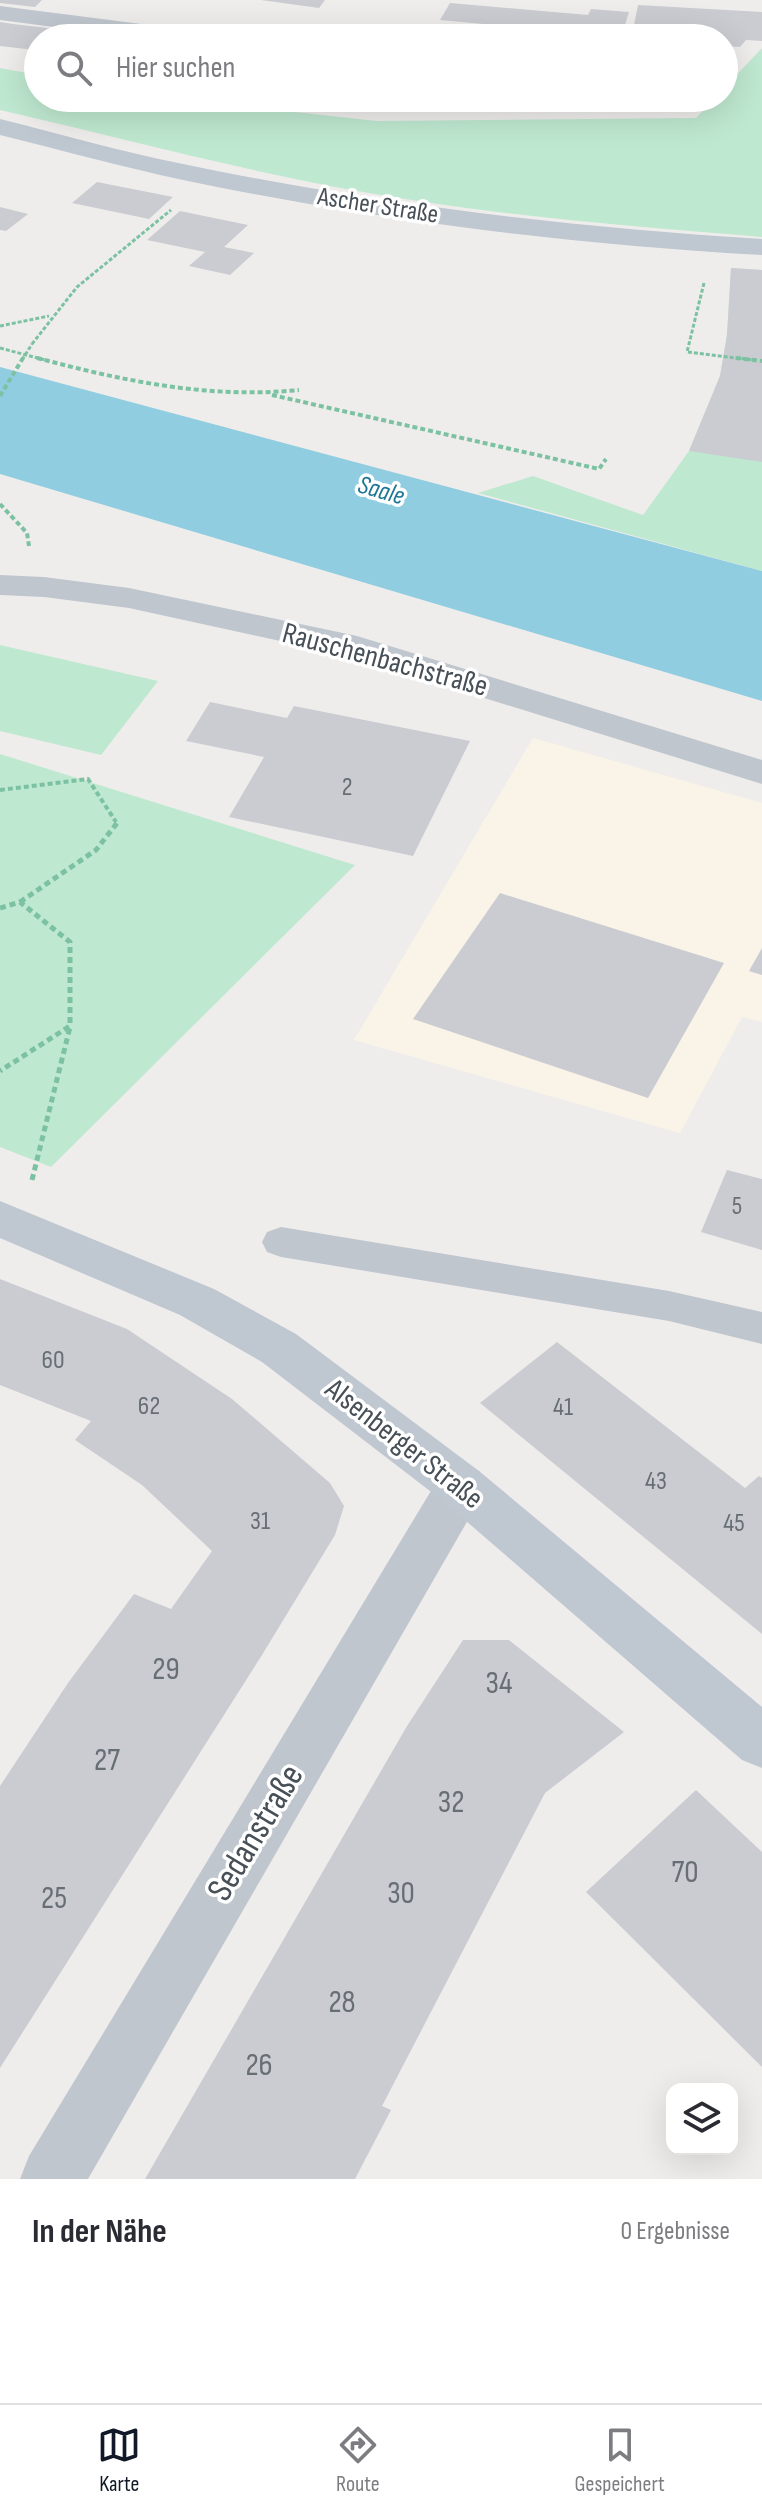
<!DOCTYPE html>
<html lang="de">
<meta charset="utf-8">
<style>
body{margin:0;font-family:"Sofia Sans Condensed",sans-serif;background:#f7f7f7;color:#2b2b33}
.controls{position:absolute;right:24px;bottom:24px;display:grid;overflow:hidden;border-radius:16px;box-shadow:0 8px 32px #0002}
.controls button{width:72px;height:72px;display:grid;place-items:center;padding:0;border:0;border-bottom:2px solid #e1e1e2;background:#fff;color:#2b2b33;font:40px sans-serif}
.list{margin:0;padding:0;list-style:none}
h2{display:flex;justify-content:space-between;align-items:center;height:104px;margin:0;padding:0 32px;font-size:34px}
h2 small{font-size:26px;font-weight:400;color:#7c7c81}
.icon{flex:none;width:44px;height:44px;fill:none;stroke:currentColor;stroke-width:2;stroke-linecap:round;stroke-linejoin:round}
.map{position:relative;flex:none;width:762px;height:2179px;overflow:hidden}
.search{position:absolute;background:#fff;box-shadow:0 8px 32px #0002;left:24px;right:24px;top:24px;height:88px;display:flex;align-items:center;gap:20px;box-sizing:border-box;padding:0 28px;border-radius:44px;color:#7c7c81;font-size:30px}
.sheet{height:224px;background:#fff}
nav{display:flex;justify-content:space-around;align-items:center;box-sizing:border-box;height:112px;border-top:2px solid #e1e1e2;background:#fff;font-size:22px;color:#7c7c81}
nav a{display:grid;justify-items:center;gap:4px}
nav .on{color:#111827}
.map>svg:first-child{display:block}
.commercial{fill:#f9f4e7}
.green{fill:#bfe8d0}
.water{fill:#91cde0}
.building{fill:#caccd1}
.lines{fill:none;stroke-linecap:round;stroke-linejoin:round}
.path-far2{stroke:#7cc2a2;stroke-width:3;stroke-dasharray:4 2;stroke-linecap:butt}
.path-far1{stroke:#7cc2a2;stroke-width:4;stroke-dasharray:5 3;stroke-linecap:butt}
.path{stroke:#7cc2a2;stroke-width:5;stroke-dasharray:6 4;stroke-linecap:butt}
.lane{fill:#bfc6cd;fill-rule:evenodd}
.street{fill:#bfc6cd;fill-rule:evenodd}
.secondary{fill:#bfc7d1;fill-rule:evenodd}
.path-bridge-far1{stroke:#7cc2a2;stroke-width:3;stroke-dasharray:4 2;stroke-linecap:butt}
.path-bridge{stroke:#7cc2a2;stroke-width:4;stroke-dasharray:5 3;stroke-linecap:butt}
.labels{text-anchor:middle;dominant-baseline:central;stroke-width:7;stroke-linejoin:round;paint-order:stroke}
.far-street-label{font-size:26px;fill:#474f57;stroke:#fff}
.far-water-label{font-size:26px;font-style:italic;fill:#1d7794;stroke:#fff}
.number-label{font-size:26px;fill:#686e76}
.street-label{font-size:30px;fill:#474f57;stroke:#fff}
.near-number-label{font-size:32px;fill:#686e76}
.near-street-label{font-size:36px;fill:#474f57;stroke:#fff}
</style>
<div class="map">
<svg width="762" height="2179" viewBox="0 0 762 2179">
<rect width="100%" height="100%" fill="#efedec"/>
<path class="commercial" d="M 533,738 L 762,803 L 762,1022 L 742,1017 L 680,1133 L 354,1040 Z"/>
<g class="green">
<path d="M 762,48 L 762,237 C 643,227 523,218 405,199 C 269,178 134,141 0,110 L 0,68 L 38,75 L 38,98 L 166,98 L 377,121 L 696,118 L 715,98 L 724,98 L 724,88 Z"/>
<path d="M 731,268 L 762,270 L 762,571 L 478,493 L 533,476 L 643,515 L 689,451 L 720,376 L 727,335 Z"/>
<path d="M 0,645 L 158,681 L 101,755 L 0,731 Z"/>
<path d="M 0,754 L 355,865 L 51,1167 L 0,1147 Z"/>
</g>
<path class="water" d="M 0,367 L 762,571 L 762,701 L 0,474 Z"/>
<g class="building">
<path d="M 0,0 L 42,0 L 35,7 L 0,3 Z"/>
<path d="M 261,0 L 325,0 L 319,8 Z"/>
<path d="M 450,3 L 588,15 L 591,9 L 629,12 L 621,38 L 488,38 L 494,25 L 440,20 Z"/>
<path d="M 638,5 L 762,12 L 762,41 L 746,40 L 740,47 L 724,46 L 724,38 L 642,38 L 644,25 L 634,25 Z"/>
<path d="M 0,22 L 13,24 L 56,29 L 47,38 L 38,38 L 35,50 L 0,46 Z"/>
<path d="M 502,98 L 544,98 L 542,104 Z"/>
<path d="M 97,182 L 173,197 L 149,219 L 72,203 Z"/>
<path d="M 0,207 L 28,214 L 6,231 L 0,230 Z"/>
<path d="M 180,211 L 248,225 L 224,247 L 254,253 L 230,275 L 189,266 L 205,252 L 147,240 Z"/>
<path d="M 731,268 L 762,270 L 762,462 L 689,451 L 720,376 L 727,335 Z"/>
<path d="M 210,702 L 287,718 L 294,706 L 470,741 L 413,856 L 229,817 L 264,757 L 186,741 Z"/>
<path d="M 500,893 L 724,963 L 648,1098 L 413,1019 Z"/>
<path d="M 762,948 L 762,975 L 749,971 Z"/>
<path d="M 727,1170 L 762,1179 L 762,1250 L 701,1232 Z"/>
<path d="M 0,1279 L 127,1329 L 232,1399 L 330,1483 L 344,1506 L 335,1535 L 262,1655 L 0,2068 L 0,1786 L 68,1683 L 134,1594 L 171,1609 L 212,1551 L 142,1485 L 75,1440 L 91,1421 L 0,1385 Z"/>
<path d="M 557,1342 L 745,1488 L 759,1476 L 762,1478 L 762,1634 L 480,1403 Z"/>
<path d="M 463,1640 L 509,1640 L 624,1732 L 545,1793 L 382,2106 L 391,2110 L 355,2179 L 145,2179 L 407,1726 Z"/>
<path d="M 696,1790 L 762,1852 L 762,2067 L 586,1892 Z"/>
</g>
<g class="lines">
<g class="path-far2">
<path d="M 704,283 L 687,352 L 753,360"/>
<path d="M 0,326 L 49,316"/>
<path d="M 32,344 L 77,287 L 171,210"/>
<path d="M 0,348 L 45,360"/>
</g>
<g class="path-far1">
<path d="M 37,358 C 124,381 208,399 299,390"/>
<path d="M 736,358 L 762,361"/>
<path d="M 272,395 L 599,469 L 606,459"/>
<path d="M 0,504 L 27,533 L 29,546"/>
<path d="M 0,790 L 88,779 L 116,822"/>
</g>
<g class="path">
<path d="M 20,902 L 96,850 L 117,823 L 115,820"/>
<path d="M 0,908 L 20,902 L 70,942 L 70,1026 L 0,1071"/>
<path d="M 32,1180 L 70,1027"/>
</g>
<path class="lane" d="M 281,1227 L 669,1291 L 762,1312 L 762,1344 L 669,1321 L 281,1257 L 267,1252 L 262,1242 L 267,1232 Z"/>
<g class="street">
<path d="M 0,6 L 196,31 L 205,33 L 208,38 L 139,38 L 0,20 Z"/>
<path d="M 0,575 L 44,577 L 129,588 L 357,636 L 762,760 L 762,784 L 349,656 L 129,608 L 44,597 L 0,595 Z"/>
<path d="M 461,1464 L 479,1471 L 487,1486 L 479,1501 L 88,2179 L 20,2179 L 29,2156 L 443,1471 Z"/>
</g>
<g class="secondary">
<path d="M 0,119 C 61,134 122,152 183,164 C 374,204 568,227 762,239 L 762,255 C 567,244 374,220 183,180 C 122,167 61,150 0,135 Z"/>
<path d="M 0,1201 L 214,1289 L 296,1334 L 479,1471 L 762,1707 L 762,1768 L 742,1760 L 443,1501 L 262,1362 L 180,1315 L 0,1238 Z"/>
</g>
<path class="path-bridge-far1" d="M 22,360 L 32,344"/>
<path class="path-bridge" d="M 0,396 L 23,358"/>
</g>
<g class="labels">
<g class="far-street-label">
<text transform="translate(378 206) rotate(9)">Ascher Straße</text>
</g>
<g class="far-water-label">
<text transform="translate(381 491) rotate(16)">Saale</text>
</g>
<g class="number-label">
<text x="347" y="787">2</text>
<text x="737" y="1206">5</text>
<text x="53" y="1360">60</text>
<text x="149" y="1406">62</text>
<text x="563" y="1407">41</text>
<text x="656" y="1481">43</text>
<text x="260" y="1521">31</text>
<text x="734" y="1523">45</text>
</g>
<g class="street-label">
<text transform="translate(385 660) rotate(15)">Rauschenbachstraße</text>
<text transform="translate(404 1444) rotate(38)">Alsenberger Straße</text>
</g>
<g class="near-number-label">
<text x="166" y="1669">29</text>
<text x="499" y="1683">34</text>
<text x="107" y="1760">27</text>
<text x="451" y="1802">32</text>
<text x="685" y="1872">70</text>
<text x="401" y="1893">30</text>
<text x="54" y="1898">25</text>
<text x="342" y="2002">28</text>
<text x="259" y="2065">26</text>
</g>
<g class="near-street-label">
<text transform="translate(256 1833) rotate(-59)">Sedanstraße</text>
</g>
</g>
</svg>
<div class="controls">
<button><svg class="icon" aria-label="layers" viewBox="0 0 24 24"><path d="M12 4l9 5-9 5-9-5zM3 14l9 5 9-5"/></svg></button>
</div>
<div class="search"><svg class="icon" aria-label="search" viewBox="0 0 24 24"><circle cx="10" cy="10" r="6"/><path d="M15 15l6 6"/></svg>Hier suchen</div>
</div>
<section class="sheet">
<h2>In der Nähe<small>0 Ergebnisse</small></h2>
<ul class="list">
</ul>
</section>
<nav>
<a class="on"><svg class="icon" aria-label="map" viewBox="0 0 24 24"><path d="M3 6l6-2 6 2 6-2v14l-6 2-6-2-6 2zM9 4v14M15 6v14"/></svg>Karte</a>
<a><svg class="icon" aria-label="directions" viewBox="0 0 24 24"><path d="M12 3l9 9-9 9-9-9zM9 14v-3h6M13 9l2 2-2 2"/></svg>Route</a>
<a><svg class="icon" aria-label="saved" viewBox="0 0 24 24"><path d="M7 4h10v16l-5-4-5 4z"/></svg>Gespeichert</a>
</nav>
